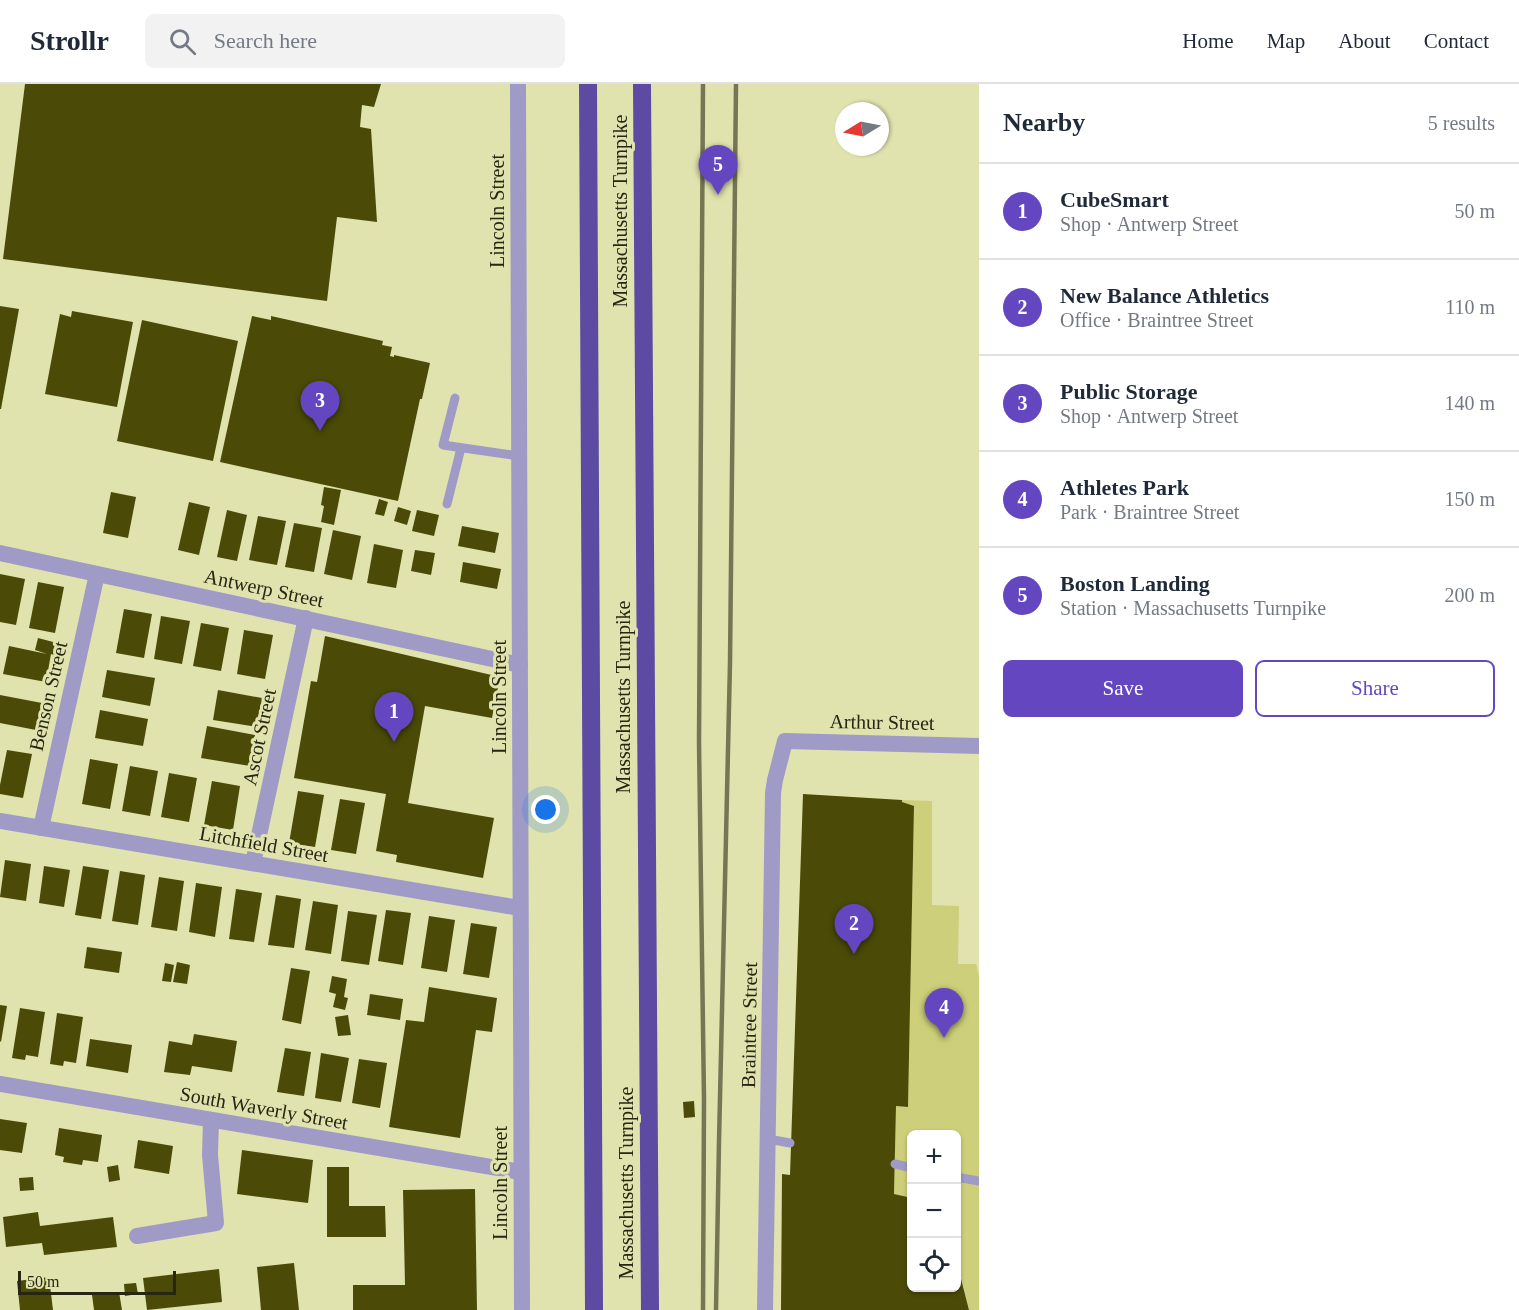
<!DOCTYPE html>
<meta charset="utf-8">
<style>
body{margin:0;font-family:Georgia,serif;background:#f2f2f3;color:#1f2937}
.controls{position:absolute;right:18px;bottom:18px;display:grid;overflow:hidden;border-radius:9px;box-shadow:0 2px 4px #0004}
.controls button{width:54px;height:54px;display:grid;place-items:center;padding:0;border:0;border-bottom:2px solid #e0e1e3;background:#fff;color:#1f2937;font:30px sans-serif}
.compass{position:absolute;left:835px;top:18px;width:54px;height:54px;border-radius:50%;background:#fff;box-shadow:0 2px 4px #0004;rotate:260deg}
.scale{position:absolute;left:18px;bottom:15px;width:158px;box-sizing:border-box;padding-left:6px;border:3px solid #262612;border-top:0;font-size:16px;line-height:21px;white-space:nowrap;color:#262612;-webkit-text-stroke:4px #e1e3af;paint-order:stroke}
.you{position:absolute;left:546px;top:726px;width:21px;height:21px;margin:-15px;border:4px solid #fff;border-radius:50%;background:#1a73e8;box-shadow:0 0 0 9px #1a73e833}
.badge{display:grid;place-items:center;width:39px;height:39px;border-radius:50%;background:#6447c0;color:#fff;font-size:20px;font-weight:700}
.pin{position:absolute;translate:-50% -50px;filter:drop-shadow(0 2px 3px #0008)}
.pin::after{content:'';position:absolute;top:32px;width:21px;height:18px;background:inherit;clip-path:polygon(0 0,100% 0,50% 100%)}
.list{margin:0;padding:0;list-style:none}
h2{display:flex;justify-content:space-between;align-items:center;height:78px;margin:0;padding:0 24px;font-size:26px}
h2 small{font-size:20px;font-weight:400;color:#747a83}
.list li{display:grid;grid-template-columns:39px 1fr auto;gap:18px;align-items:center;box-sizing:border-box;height:96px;padding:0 24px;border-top:2px solid #e0e1e3}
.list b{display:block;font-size:22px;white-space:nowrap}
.list p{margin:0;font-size:20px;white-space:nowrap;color:#747a83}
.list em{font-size:20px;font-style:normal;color:#747a83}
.actions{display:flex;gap:12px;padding:18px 24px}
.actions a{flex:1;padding:14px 0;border:2px solid #6447c0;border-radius:9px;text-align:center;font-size:21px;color:#6447c0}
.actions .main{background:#6447c0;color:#fff}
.icon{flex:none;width:33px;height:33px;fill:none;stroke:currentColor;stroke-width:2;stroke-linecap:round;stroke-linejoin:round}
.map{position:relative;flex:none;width:979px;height:1226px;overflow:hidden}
header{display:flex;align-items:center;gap:36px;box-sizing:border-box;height:84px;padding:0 30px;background:#fff;border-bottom:2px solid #e0e1e3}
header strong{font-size:28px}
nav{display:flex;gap:33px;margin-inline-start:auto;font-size:21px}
.search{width:420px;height:54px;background:#f2f2f3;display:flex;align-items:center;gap:15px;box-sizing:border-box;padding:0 21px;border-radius:9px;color:#747a83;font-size:22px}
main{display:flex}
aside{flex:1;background:#fff}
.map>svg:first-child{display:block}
.green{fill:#cdcf7a}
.building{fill:#4b4b07}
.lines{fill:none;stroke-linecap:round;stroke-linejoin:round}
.service{stroke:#9f9bc6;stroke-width:9}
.minor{stroke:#9f9bc6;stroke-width:16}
.tertiary{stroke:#9f9bc6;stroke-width:16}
.motorway{stroke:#5c4aa3;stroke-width:18}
.rail{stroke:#757654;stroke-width:4.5}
.labels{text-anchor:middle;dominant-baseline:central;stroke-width:6;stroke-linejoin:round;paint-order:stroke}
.street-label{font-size:20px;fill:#262612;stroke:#e1e3af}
</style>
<header>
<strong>Strollr</strong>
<div class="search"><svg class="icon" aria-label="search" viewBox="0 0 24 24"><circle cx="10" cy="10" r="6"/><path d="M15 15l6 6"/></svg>Search here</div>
<nav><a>Home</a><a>Map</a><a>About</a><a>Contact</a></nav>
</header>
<main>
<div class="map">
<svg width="979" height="1226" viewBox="0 0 979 1226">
<rect width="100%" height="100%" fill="#e1e3af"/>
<path class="green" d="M 902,716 L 932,717 L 932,821 L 959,822 L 958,880 L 976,880 L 979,891 L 979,1226 L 969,1226 L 957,1175 L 956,1050 L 912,1050 L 911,1114 L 894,1110 L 896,1022 L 908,1023 L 914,723 L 902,718 Z"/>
<g class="building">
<path d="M 25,0 L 381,0 L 374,23 L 362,21 L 360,43 L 371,45 L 377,138 L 337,133 L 327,217 L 3,175 Z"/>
<path d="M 0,222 L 19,225 L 1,325 L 0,325 Z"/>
<path d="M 72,227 L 133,238 L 117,323 L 45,310 L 60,230 L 71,233 Z"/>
<path d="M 252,232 L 271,236 L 271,232 L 383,257 L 382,261 L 392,263 L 390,272 L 394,273 L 394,271 L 430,279 L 422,315 L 420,315 L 398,417 L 220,378 Z"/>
<path d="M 142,236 L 238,257 L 213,377 L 117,357 Z"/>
<path d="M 324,403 L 341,406 L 334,441 L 321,438 L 324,422 L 321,421 Z"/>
<path d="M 111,408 L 136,413 L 128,454 L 103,449 Z"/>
<path d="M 379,415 L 388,418 L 384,432 L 375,430 Z"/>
<path d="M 189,418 L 210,423 L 199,471 L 178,466 Z"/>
<path d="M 398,423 L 411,427 L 407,441 L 394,437 Z"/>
<path d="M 227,426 L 247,431 L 237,477 L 217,473 Z"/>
<path d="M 417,426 L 439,431 L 434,452 L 412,447 Z"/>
<path d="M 258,432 L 286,437 L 277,481 L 249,476 Z"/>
<path d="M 294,439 L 322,444 L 314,488 L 285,483 Z"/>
<path d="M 462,442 L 499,449 L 495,469 L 458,462 Z"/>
<path d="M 333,446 L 361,452 L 352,496 L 324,490 Z"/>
<path d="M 374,460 L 403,466 L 396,504 L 367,499 Z"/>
<path d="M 415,466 L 435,469 L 431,491 L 411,487 Z"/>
<path d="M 463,478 L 501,485 L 497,505 L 460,498 Z"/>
<path d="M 0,490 L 25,495 L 16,541 L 0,538 Z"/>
<path d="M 38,498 L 64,503 L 55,549 L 29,544 Z"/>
<path d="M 124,525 L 152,530 L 144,574 L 116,569 Z"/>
<path d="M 161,532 L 190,537 L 182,580 L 154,575 Z"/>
<path d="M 201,539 L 229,544 L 221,587 L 193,582 Z"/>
<path d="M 244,546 L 273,551 L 265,595 L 237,590 Z"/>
<path d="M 325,552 L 500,593 L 492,634 L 425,622 L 408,719 L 494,734 L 483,794 L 396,778 L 397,771 L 376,767 L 386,710 L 294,694 L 311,597 L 317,598 Z"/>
<path d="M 38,554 L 57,559 L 54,571 L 51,570 L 46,598 L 3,590 L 9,562 L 47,570 L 35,566 Z"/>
<path d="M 107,586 L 155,594 L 150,622 L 102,613 Z"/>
<path d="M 218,606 L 262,614 L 257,643 L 213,636 Z"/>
<path d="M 0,611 L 42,619 L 36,646 L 0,639 Z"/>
<path d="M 100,626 L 148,635 L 143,662 L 95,654 Z"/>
<path d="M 207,642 L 255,651 L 250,682 L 201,674 Z"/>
<path d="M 7,666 L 32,670 L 23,714 L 0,710 L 0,701 Z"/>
<path d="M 90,675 L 118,680 L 110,725 L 82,720 Z"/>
<path d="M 130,682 L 158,687 L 150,732 L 122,727 Z"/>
<path d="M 169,689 L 197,694 L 189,738 L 161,733 Z"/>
<path d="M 212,697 L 240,702 L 233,746 L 204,741 Z"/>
<path d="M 298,707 L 324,711 L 315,763 L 289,759 Z"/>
<path d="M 803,710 L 902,716 L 902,718 L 914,722 L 908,1023 L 896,1022 L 894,1110 L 912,1114 L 912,1204 L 956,1204 L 957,1179 L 969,1226 L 781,1226 L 782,1090 L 790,1091 Z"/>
<path d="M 340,715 L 365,719 L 356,770 L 331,766 Z"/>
<path d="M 5,776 L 31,780 L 26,817 L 0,813 Z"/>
<path d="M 44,782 L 70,786 L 64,823 L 39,819 Z"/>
<path d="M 83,782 L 109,786 L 101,835 L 75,831 Z"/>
<path d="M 120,787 L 145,791 L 138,841 L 112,837 Z"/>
<path d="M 159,793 L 184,797 L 177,847 L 151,843 Z"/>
<path d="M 196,799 L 222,803 L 215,853 L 189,848 Z"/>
<path d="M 236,805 L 262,809 L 254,858 L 229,855 Z"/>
<path d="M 276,811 L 301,815 L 294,864 L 268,861 Z"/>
<path d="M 313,817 L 338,821 L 331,870 L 305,866 Z"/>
<path d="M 386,826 L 411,829 L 403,881 L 378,877 Z"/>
<path d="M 348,827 L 377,831 L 369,881 L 341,877 Z"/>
<path d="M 429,832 L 455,836 L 447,888 L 421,884 Z"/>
<path d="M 471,839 L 497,843 L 489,894 L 463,890 Z"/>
<path d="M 87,863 L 122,868 L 119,889 L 84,884 Z"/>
<path d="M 177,878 L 190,881 L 187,900 L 173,898 Z"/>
<path d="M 165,879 L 174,881 L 171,898 L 162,897 Z"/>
<path d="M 291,884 L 310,887 L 301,940 L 282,936 Z"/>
<path d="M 332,892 L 347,895 L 344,913 L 348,914 L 345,926 L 333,923 L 336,910 L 329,908 Z"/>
<path d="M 429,903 L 497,914 L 492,948 L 476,946 L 460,1054 L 389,1043 L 406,936 L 424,938 Z"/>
<path d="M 370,910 L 403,915 L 400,936 L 367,931 Z"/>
<path d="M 0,921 L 7,922 L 1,958 L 0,957 Z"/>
<path d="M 20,924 L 45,928 L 38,973 L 26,971 L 25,976 L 12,974 Z"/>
<path d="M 57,929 L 83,933 L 76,979 L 64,977 L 63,982 L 50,980 Z"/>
<path d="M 348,931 L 351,951 L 338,952 L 335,933 Z"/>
<path d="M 194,950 L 237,957 L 232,988 L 192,982 L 190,991 L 164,988 L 169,957 L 192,961 Z"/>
<path d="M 90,955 L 132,961 L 128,989 L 86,982 Z"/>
<path d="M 285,964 L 311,968 L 304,1012 L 277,1008 Z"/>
<path d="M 321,969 L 349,974 L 341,1018 L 315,1014 Z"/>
<path d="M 359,975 L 387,979 L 380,1024 L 352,1019 Z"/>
<path d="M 694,1017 L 695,1033 L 684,1034 L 683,1018 Z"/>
<path d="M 0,1035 L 27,1039 L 22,1069 L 0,1066 Z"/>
<path d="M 59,1044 L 102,1051 L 98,1078 L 83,1076 L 82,1081 L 63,1078 L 64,1073 L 55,1071 Z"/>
<path d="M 138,1056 L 173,1062 L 169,1090 L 134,1084 Z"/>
<path d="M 242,1066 L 313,1076 L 308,1119 L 237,1110 Z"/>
<path d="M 118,1081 L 120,1096 L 109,1098 L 107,1083 Z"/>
<path d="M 327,1083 L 349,1083 L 349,1122 L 385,1122 L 386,1153 L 327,1153 Z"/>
<path d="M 33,1093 L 34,1106 L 20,1107 L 19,1094 Z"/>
<path d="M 475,1105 L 477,1226 L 353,1226 L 353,1201 L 405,1201 L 403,1106 Z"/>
<path d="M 38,1128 L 40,1142 L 113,1133 L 117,1163 L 44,1171 L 42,1159 L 6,1163 L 3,1133 Z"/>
<path d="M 294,1179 L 299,1226 L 261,1226 L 257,1183 Z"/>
<path d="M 219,1185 L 222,1218 L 147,1226 L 143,1194 Z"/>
<path d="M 49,1193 L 53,1226 L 20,1226 L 17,1197 Z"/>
<path d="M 136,1199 L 138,1210 L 125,1212 L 124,1200 Z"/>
<path d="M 119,1208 L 122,1226 L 94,1226 L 92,1211 Z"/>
</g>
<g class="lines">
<g class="service">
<path d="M 455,314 L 443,361 L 519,372"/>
<path d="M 447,420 L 461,364"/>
<path d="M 768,1055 L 790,1059"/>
<path d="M 895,1080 L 912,1084"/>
<path d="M 956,1093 L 979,1097"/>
</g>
<g class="minor">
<path d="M 0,469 L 520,581"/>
<path d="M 0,737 L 520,824"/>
<path d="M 41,744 L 97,490"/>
<path d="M 253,779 L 306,534"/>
<path d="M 0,1000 L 521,1088"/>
<path d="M 137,1152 L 216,1139 L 210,1071 L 211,1036"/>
<path d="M 765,1226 L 773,709 L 775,696 L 785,657 L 979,662"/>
</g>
<path class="tertiary" d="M 518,0 L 522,1226"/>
<g class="motorway">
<path d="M 588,0 L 594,1226"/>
<path d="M 642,0 L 650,1226"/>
</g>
<g class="rail">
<path d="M 703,1226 L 704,1015 L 699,658 L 703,0"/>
<path d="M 716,1226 L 719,1057 L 730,579 L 736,0"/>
</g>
</g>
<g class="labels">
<g class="street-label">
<text transform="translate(497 127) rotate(-90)">Lincoln Street</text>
<text transform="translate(620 127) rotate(-90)">Massachusetts Turnpike</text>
<text transform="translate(264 504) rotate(12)">Antwerp Street</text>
<text transform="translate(48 612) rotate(-77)">Benson Street</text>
<text transform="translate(499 613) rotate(-90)">Lincoln Street</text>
<text transform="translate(623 613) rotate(-90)">Massachusetts Turnpike</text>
<text transform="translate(882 638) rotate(1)">Arthur Street</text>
<text transform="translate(259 653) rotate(-78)">Ascot Street</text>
<text transform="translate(264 760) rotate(10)">Litchfield Street</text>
<text transform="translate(749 941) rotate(-89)">Braintree Street</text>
<text transform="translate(264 1024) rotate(10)">South Waverly Street</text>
<text transform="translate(500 1099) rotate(-90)">Lincoln Street</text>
<text transform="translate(626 1099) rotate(-90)">Massachusetts Turnpike</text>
</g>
</g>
</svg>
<div class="controls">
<button>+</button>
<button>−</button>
<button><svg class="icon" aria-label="locate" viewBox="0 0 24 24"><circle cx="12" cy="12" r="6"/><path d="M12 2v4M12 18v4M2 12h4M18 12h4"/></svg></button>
</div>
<svg class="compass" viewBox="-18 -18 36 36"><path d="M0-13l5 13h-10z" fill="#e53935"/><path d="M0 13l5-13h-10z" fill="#747a83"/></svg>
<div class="scale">50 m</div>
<div class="you"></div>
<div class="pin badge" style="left:394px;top:658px">1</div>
<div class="pin badge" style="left:854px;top:870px">2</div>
<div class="pin badge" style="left:320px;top:347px">3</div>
<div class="pin badge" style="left:944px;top:954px">4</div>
<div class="pin badge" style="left:718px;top:111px">5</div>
</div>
<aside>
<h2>Nearby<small>5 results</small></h2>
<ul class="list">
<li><span class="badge">1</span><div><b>CubeSmart</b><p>Shop · Antwerp Street</p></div><em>50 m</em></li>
<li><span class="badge">2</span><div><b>New Balance Athletics</b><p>Office · Braintree Street</p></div><em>110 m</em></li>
<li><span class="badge">3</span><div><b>Public Storage</b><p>Shop · Antwerp Street</p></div><em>140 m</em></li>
<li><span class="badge">4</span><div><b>Athletes Park</b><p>Park · Braintree Street</p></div><em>150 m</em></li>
<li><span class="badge">5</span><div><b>Boston Landing</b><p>Station · Massachusetts Turnpike</p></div><em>200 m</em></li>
</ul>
<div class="actions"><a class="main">Save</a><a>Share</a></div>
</aside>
</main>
